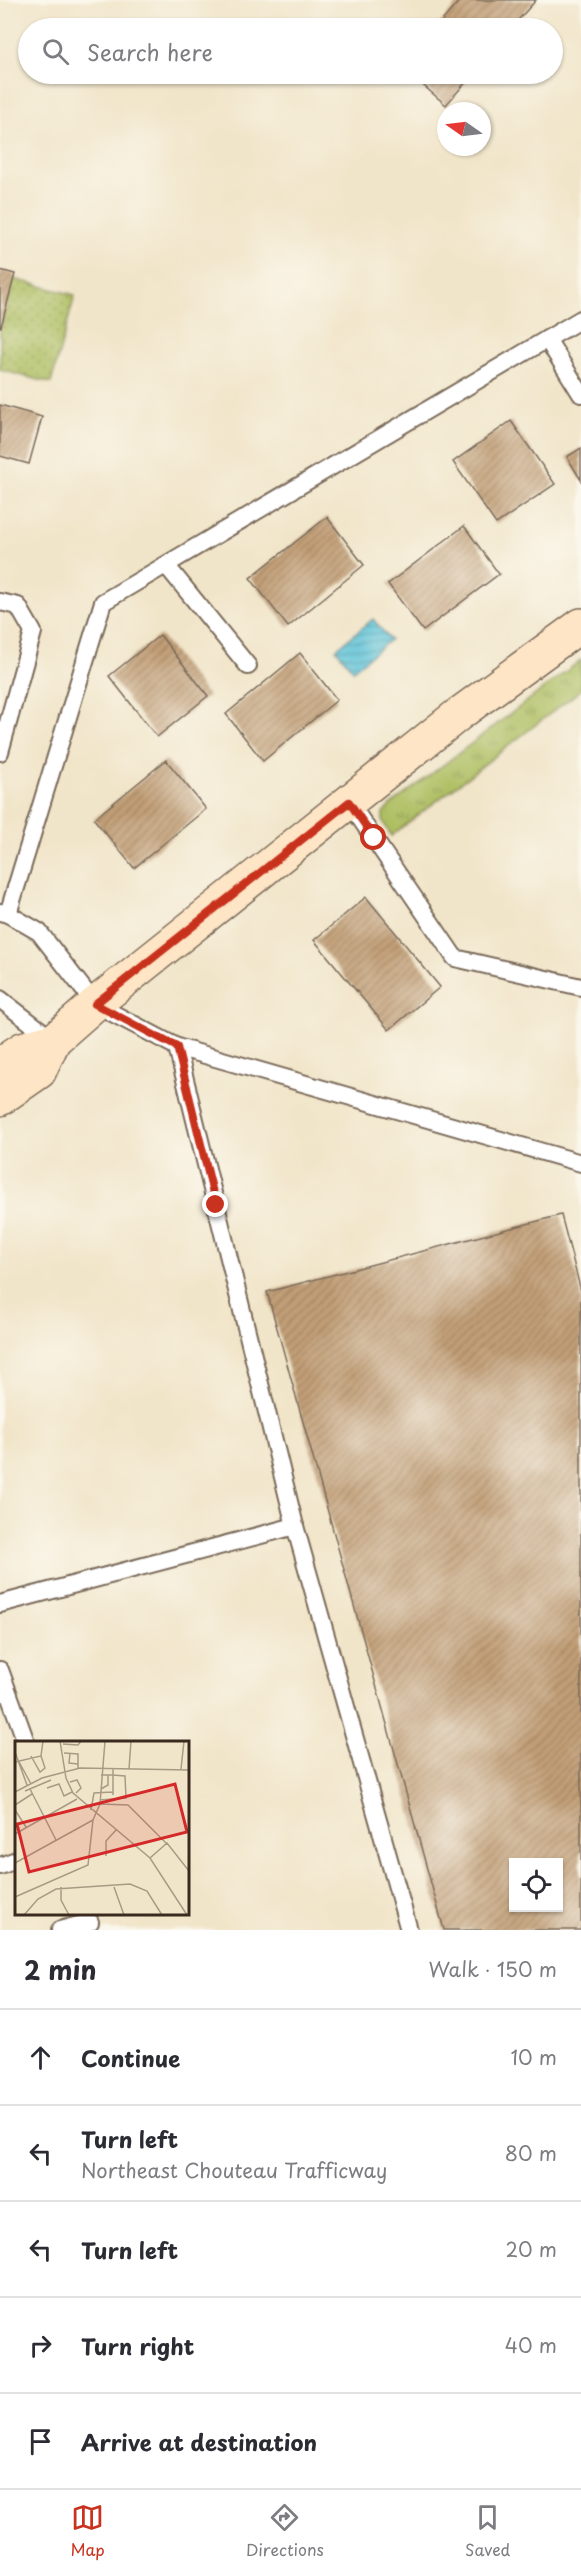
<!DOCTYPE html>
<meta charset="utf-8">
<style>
body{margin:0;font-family:"Playpen Sans",sans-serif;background:#f2f2f3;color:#2b2b33}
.controls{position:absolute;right:18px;bottom:18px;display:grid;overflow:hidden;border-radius:0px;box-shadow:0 2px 4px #0004}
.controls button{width:54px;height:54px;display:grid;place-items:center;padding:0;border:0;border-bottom:2px solid #e1e1e2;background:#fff;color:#2b2b33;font:30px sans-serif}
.compass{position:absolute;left:437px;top:102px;width:54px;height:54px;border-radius:50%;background:#fff;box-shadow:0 2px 4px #0004;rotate:284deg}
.stop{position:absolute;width:18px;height:18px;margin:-14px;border:4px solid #c8321e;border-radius:50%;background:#fff}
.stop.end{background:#c8321e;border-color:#fff;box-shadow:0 2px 6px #0008}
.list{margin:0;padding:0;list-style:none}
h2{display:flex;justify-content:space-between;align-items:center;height:78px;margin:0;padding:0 24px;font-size:26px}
h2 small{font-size:20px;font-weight:400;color:#7c7c81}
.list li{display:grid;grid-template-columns:39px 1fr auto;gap:18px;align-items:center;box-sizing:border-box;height:96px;padding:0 24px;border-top:2px solid #e1e1e2}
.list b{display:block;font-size:22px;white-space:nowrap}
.list p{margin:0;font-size:20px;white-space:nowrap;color:#7c7c81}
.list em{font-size:20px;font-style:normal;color:#7c7c81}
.icon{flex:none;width:33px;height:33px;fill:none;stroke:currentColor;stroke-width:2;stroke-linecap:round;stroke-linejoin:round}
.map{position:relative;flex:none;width:581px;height:1930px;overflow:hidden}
.search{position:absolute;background:#fff;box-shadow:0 2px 4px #0004;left:18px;right:18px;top:18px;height:66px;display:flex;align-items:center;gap:15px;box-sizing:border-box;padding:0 21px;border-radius:33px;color:#7c7c81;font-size:22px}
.sheet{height:558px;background:#fff}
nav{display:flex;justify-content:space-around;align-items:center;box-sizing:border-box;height:84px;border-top:2px solid #e1e1e2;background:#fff;font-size:16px;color:#7c7c81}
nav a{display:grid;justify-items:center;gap:3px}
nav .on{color:#c8321e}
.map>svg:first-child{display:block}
.grass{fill:url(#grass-tufts);stroke:#747440;stroke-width:1.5}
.park{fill:url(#park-dots);stroke:#747440;stroke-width:1.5}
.water{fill:url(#water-rules);stroke:#4b767c;stroke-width:1.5}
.building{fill:url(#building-hatch);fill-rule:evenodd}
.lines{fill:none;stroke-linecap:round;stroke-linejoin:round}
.service-casing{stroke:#7b6b5a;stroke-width:20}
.secondary-casing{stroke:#7b6b5a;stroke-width:36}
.service{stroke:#fff;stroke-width:16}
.secondary{stroke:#fde5c5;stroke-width:33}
.route{stroke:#c8321e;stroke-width:8}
.inset-road{fill:none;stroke:#a89a85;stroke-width:1.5}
.view{fill:#d62828;fill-opacity:0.15;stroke:#d62828;stroke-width:3}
.inset-edge{fill:none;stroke:#3b2a1e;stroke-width:3}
</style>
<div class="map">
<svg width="581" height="1930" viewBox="0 0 581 1930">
<defs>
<pattern id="grass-tufts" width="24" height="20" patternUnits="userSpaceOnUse" patternTransform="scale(1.5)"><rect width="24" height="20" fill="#adbe61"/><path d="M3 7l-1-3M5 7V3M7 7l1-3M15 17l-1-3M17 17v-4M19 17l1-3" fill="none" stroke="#8e9b4f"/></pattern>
<pattern id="park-dots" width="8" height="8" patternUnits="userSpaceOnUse" patternTransform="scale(1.5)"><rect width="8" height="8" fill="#adbe61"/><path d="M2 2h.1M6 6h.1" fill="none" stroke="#8e9b4f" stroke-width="1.8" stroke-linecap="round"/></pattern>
<pattern id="water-rules" width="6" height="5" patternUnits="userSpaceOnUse" patternTransform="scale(1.5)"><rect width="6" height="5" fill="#5bc2d9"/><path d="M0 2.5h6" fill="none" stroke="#4c9eaf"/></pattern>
<pattern id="building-hatch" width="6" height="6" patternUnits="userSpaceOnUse" patternTransform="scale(1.5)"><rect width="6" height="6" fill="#c29f77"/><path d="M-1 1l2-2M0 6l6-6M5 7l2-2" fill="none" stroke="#9f8261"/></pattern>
</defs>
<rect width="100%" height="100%" fill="#fbf7ec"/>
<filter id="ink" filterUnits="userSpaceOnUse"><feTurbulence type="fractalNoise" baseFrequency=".0167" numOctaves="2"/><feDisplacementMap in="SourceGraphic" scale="12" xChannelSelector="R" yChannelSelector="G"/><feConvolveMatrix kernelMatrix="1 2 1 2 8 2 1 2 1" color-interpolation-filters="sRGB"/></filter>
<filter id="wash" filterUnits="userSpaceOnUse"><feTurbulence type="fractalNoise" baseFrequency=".008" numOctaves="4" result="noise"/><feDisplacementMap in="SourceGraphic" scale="24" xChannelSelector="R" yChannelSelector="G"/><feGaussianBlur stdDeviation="1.35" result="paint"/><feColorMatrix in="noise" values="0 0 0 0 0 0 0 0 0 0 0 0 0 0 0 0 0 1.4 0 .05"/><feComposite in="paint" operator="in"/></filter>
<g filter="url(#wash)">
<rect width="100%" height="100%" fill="#f1e5c9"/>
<path class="grass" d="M 581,660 L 581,690 L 391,836 L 383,821 L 383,813 L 392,804 Z"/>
<path class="park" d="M 14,279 L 75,295 L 51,383 L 0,370 L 0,330 Z"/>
<path class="water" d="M 373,619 L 390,640 L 353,670 L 336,649 Z"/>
<g id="blocks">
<g class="building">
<path d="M 460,0 L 536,0 L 511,28 L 436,28 Z"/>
<path d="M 410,74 L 473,74 L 446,105 Z"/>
<path d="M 0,270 L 15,274 L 1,327 L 0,327 Z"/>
<path d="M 0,405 L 42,417 L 29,464 L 0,456 Z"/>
<path d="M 511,421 L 555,484 L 496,524 L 453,462 Z"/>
<path d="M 581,448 L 581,480 L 567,457 Z"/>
<path d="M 327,517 L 364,565 L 288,627 L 250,578 Z"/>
<path d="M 464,526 L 499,574 L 423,631 L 388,584 Z"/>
<path d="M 160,635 L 208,696 L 157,737 L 109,676 Z"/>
<path d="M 300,653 L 337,700 L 263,761 L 226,714 Z"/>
<path d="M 166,760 L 206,809 L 134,868 L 94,819 Z"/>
<path d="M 366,897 L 440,987 L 389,1030 L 314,940 Z"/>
<path d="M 561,1215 L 581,1291 L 581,1930 L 444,1930 L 267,1292 ZM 514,1862 L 558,1862 L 558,1908 L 514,1908 Z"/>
</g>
</g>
</g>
<g filter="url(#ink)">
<use href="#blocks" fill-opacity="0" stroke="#7b6b5a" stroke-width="1.5"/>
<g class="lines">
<defs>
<g id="service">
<path d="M 547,339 L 581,394"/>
<path d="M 166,565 L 248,666"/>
<path d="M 0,602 L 18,606 L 33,632 L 0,752"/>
<path d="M 349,802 L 455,958 L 581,987"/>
<path d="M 0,912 L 8,914 L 103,602 L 581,319"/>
<path d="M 8,914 L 39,932 L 95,1004 L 177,1047 L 581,1163"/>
<path d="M 0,999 L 53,1040"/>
<path d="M 177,1047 L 295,1526 L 409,1930"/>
<path d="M 0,1604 L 295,1526"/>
<path d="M 0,1670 L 26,1742"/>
<path d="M 0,1866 L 16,1860"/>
<path d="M 60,1930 L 90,1922"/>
</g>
<g id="secondary">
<path d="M 0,1064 L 22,1049 L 54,1040"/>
<path d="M 0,1099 L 39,1072 L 54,1040 L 95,1004 L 459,714 L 581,625"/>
</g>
</defs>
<use href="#service" class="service-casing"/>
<use href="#secondary" class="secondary-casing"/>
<use href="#service" class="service"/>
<use href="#secondary" class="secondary"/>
</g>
</g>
<g class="lines" filter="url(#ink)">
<path class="route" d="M 216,1205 L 177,1047 L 95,1004 L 349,802 L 374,838"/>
</g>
<g transform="translate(15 1741)">
<rect width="174" height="174" fill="#f1e5c9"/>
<path class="inset-road" d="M 45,0 L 51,37 L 58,52 L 135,117 L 172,174M 90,0 L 85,63 L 113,64 L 151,102M 48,3 L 63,4 L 66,0M 0,11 L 12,44M 49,12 L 63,13 L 63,28M 55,12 L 54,22 L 63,23M 16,15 L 25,31 L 30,27 L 26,15M 3,19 L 16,43M 0,21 L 26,15 L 28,0M 114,28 L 116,0M 166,28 L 169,0M 93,34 L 98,34 L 98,54M 55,41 L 62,39 L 66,47 L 61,52M 32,47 L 44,43 L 49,55 L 57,51M 15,48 L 41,99M 86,48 L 93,44 L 93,34 L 86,34M 10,50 L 36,39M 0,51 L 27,37 L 65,27 L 174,29M 85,59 L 111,57 L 110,35 L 98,34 L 98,28M 0,64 L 17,53M 0,69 L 11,86M 76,69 L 79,52 L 98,51M 0,93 L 62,58M 91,115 L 91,100 L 101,89M 135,117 L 152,102 L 174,130M 0,122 L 78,79M 46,146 L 46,159 L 54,174M 99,146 L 109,174M 0,156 L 73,124 L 78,79 L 85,63M 9,174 L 23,158 L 41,148 L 115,143 L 132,150 L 147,174"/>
<path class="view" d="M 160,43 L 172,91 L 14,131 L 2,83 Z"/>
<rect width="174" height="174" class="inset-edge"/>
</g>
</svg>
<div class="controls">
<button><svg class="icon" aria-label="locate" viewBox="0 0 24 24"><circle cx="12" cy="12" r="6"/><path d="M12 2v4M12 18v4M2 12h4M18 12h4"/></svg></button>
</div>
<svg class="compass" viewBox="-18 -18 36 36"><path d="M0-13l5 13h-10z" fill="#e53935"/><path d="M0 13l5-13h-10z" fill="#7c7c81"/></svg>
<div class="stop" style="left:374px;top:838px"></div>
<div class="stop end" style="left:216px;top:1205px"></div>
<div class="search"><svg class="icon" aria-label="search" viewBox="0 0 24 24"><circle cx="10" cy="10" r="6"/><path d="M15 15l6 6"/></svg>Search here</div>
</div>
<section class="sheet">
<h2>2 min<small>Walk · 150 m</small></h2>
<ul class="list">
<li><svg class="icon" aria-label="ahead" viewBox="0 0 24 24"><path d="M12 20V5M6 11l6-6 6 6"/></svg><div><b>Continue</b></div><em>10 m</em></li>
<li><svg class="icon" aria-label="left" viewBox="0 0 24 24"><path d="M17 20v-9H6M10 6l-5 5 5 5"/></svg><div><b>Turn left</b><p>Northeast Chouteau Trafficway</p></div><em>80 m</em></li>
<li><svg class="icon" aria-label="left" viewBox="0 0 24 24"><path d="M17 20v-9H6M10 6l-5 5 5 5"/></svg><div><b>Turn left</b></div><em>20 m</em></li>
<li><svg class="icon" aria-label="right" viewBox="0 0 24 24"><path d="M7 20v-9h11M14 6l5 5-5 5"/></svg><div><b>Turn right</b></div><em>40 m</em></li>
<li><svg class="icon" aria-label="arrive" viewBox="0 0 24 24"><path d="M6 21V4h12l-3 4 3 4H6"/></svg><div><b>Arrive at destination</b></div></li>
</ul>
</section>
<nav>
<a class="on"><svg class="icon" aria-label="map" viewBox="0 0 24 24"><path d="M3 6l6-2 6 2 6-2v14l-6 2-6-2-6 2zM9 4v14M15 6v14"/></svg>Map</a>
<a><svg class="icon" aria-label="directions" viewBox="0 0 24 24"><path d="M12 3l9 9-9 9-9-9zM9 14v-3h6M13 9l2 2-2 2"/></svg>Directions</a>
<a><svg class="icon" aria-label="saved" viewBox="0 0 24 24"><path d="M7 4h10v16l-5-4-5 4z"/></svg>Saved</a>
</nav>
